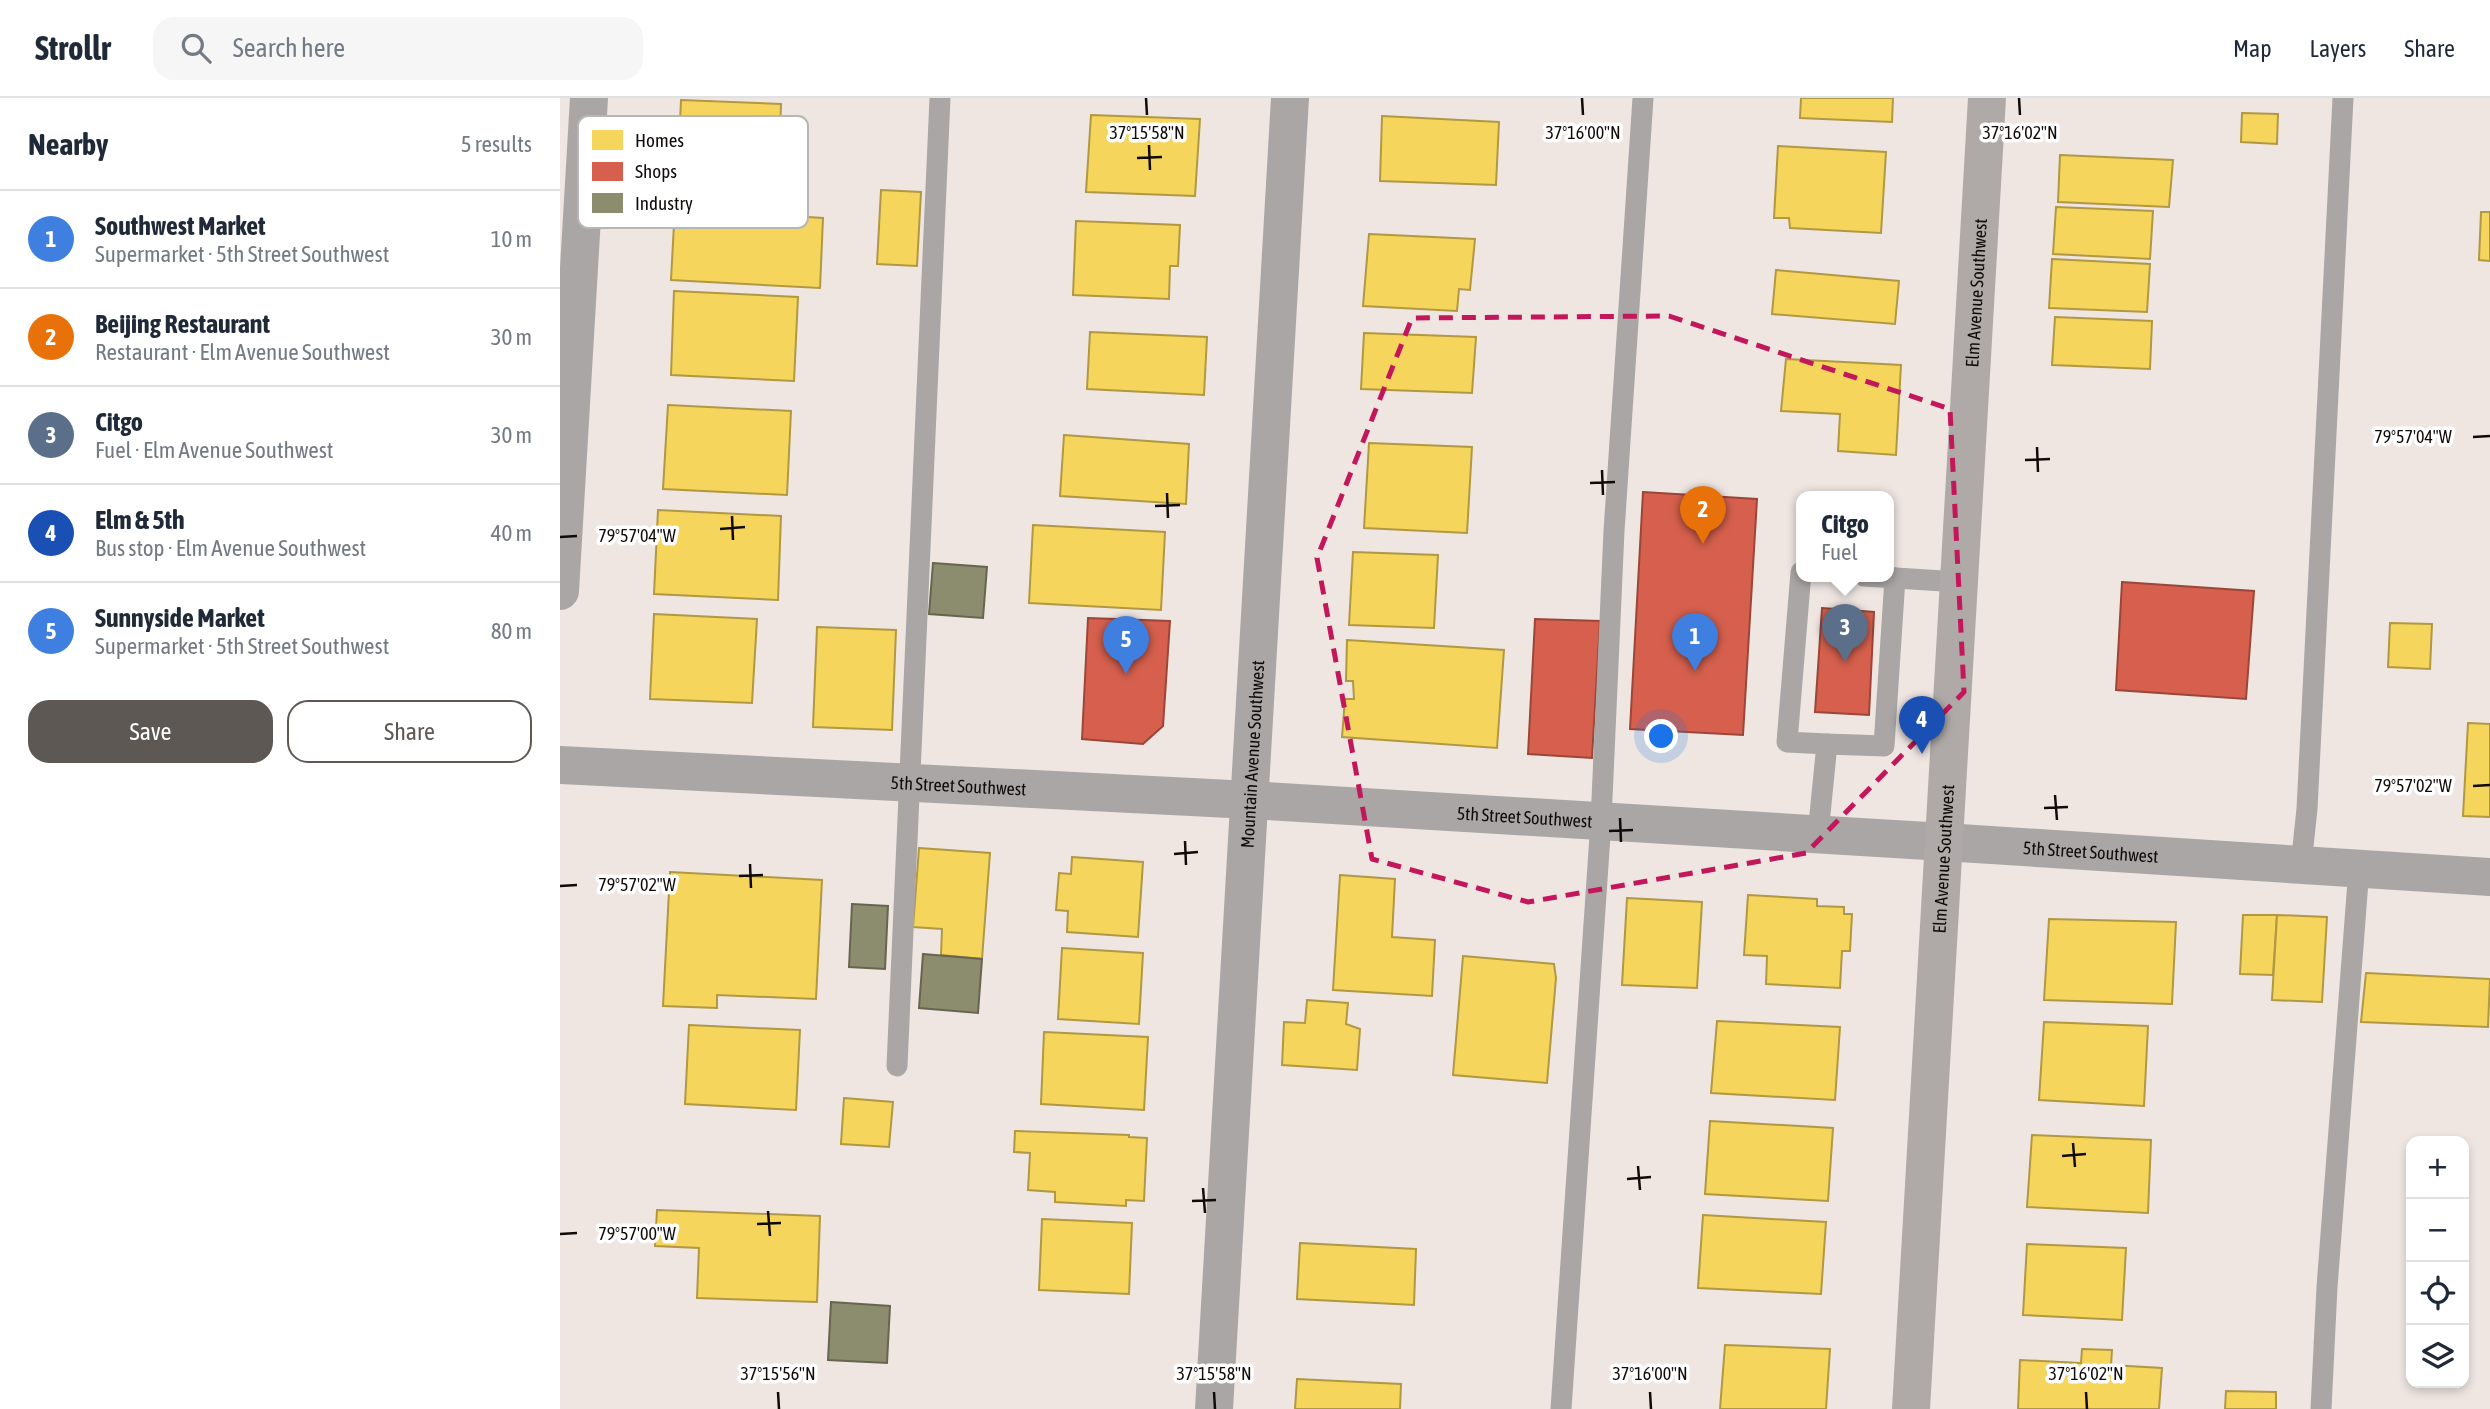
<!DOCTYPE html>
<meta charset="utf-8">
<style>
body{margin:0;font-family:"Asap Condensed",sans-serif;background:#f6f6f7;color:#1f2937}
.controls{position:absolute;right:21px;bottom:21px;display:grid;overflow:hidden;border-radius:14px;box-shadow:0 4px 10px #0003}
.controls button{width:63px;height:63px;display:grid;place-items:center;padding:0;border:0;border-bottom:2px solid #e0e1e3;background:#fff;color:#1f2937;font:35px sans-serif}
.you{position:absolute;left:1102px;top:639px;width:24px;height:24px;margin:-18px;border:5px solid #fff;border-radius:50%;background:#1a73e8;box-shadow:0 0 0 10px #1a73e833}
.badge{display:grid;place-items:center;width:46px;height:46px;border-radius:50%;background:#5e5855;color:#fff;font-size:23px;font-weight:700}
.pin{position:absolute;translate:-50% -58px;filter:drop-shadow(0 2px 4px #0008)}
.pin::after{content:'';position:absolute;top:37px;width:24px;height:21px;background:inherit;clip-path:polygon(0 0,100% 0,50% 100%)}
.popup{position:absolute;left:1236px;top:393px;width:98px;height:91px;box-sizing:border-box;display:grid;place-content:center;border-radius:14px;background:#fff;filter:drop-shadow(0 2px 5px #0005);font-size:23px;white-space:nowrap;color:#747a83}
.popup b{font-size:26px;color:#1f2937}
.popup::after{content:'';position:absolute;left:50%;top:100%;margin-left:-14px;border:14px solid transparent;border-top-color:#fff}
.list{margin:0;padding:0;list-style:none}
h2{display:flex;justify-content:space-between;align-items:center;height:91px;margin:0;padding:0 28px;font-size:30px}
h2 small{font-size:23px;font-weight:400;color:#747a83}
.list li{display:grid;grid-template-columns:46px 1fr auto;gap:21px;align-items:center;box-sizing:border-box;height:98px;padding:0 28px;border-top:2px solid #e0e1e3}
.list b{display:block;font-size:26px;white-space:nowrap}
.list p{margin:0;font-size:23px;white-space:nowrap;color:#747a83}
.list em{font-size:23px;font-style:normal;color:#747a83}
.actions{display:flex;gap:14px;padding:21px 28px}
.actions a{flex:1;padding:16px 0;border:2px solid #5e5855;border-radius:21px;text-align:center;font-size:24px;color:#5e5855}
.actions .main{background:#5e5855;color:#fff}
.icon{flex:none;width:38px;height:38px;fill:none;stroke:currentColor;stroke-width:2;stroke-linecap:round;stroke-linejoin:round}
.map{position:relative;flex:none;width:1930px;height:1311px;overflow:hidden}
header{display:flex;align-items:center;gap:42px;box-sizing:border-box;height:98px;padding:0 35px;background:#fff;border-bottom:2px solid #e0e1e3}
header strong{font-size:33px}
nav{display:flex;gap:38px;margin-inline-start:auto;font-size:24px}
.search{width:490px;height:63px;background:#f6f6f7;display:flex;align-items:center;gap:18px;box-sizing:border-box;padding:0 24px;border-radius:21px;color:#747a83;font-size:26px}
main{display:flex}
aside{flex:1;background:#fff}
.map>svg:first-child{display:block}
.homes{fill:#f6d55c;stroke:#b19843;stroke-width:2}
.shops{fill:#d6604d;stroke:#9b4639;stroke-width:2}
.industry{fill:#8c8c6e;stroke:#676550;stroke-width:2}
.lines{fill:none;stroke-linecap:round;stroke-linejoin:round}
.service{stroke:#aba6a6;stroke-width:21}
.minor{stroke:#aba6a6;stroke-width:38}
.tertiary{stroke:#aba6a6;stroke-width:38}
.primary{stroke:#afaaa7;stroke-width:38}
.marked{fill:none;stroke:#c2185b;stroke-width:5;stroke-dasharray:14 9;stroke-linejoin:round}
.ticks{fill:none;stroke:#100b09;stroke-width:2.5}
.labels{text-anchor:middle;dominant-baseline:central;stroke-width:7;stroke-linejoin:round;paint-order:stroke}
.street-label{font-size:18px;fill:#100b09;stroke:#fff}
.key{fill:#fff;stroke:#b7b6b5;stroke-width:2}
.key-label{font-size:19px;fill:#100b09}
.ticks-label{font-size:18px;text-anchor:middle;fill:#100b09;stroke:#fff;stroke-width:7;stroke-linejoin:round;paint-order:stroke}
</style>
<header>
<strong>Strollr</strong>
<div class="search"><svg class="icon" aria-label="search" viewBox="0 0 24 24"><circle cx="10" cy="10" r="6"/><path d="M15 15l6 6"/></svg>Search here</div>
<nav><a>Map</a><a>Layers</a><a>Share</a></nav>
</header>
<main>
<aside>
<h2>Nearby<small>5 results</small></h2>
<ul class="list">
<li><span class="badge" style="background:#3f7fe0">1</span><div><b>Southwest Market</b><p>Supermarket · 5th Street Southwest</p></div><em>10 m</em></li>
<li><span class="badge" style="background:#e8710a">2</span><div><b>Beijing Restaurant</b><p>Restaurant · Elm Avenue Southwest</p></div><em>30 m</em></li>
<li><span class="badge" style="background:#5c6f8a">3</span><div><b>Citgo</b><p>Fuel · Elm Avenue Southwest</p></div><em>30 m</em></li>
<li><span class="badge" style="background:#1a4fb4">4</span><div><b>Elm &amp; 5th</b><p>Bus stop · Elm Avenue Southwest</p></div><em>40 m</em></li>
<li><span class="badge" style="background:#3f7fe0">5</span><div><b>Sunnyside Market</b><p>Supermarket · 5th Street Southwest</p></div><em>80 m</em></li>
</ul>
<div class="actions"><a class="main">Save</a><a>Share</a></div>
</aside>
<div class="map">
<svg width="1930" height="1311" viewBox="0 0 1930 1311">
<rect width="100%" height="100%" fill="#efe6e2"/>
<g class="homes">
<path d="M 1241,0 L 1333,0 L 1332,24 L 1240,20 Z"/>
<path d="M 121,2 L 221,6 L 219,71 L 118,67 Z"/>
<path d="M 1682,15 L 1718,16 L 1717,46 L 1681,44 Z"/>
<path d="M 531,17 L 640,21 L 635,98 L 526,94 Z"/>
<path d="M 822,18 L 939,24 L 936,87 L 820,83 Z"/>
<path d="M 1218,48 L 1326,54 L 1321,135 L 1230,130 L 1229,120 L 1214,120 Z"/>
<path d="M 1500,57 L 1613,62 L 1609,109 L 1498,104 Z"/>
<path d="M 116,89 L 233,96 L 232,118 L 263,120 L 260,190 L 111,182 Z"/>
<path d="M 321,92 L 361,94 L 357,168 L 317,166 Z"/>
<path d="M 1496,109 L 1593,113 L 1590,161 L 1493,156 Z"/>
<path d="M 1921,114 L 1930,114 L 1930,163 L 1919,162 Z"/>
<path d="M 516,123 L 620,127 L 618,168 L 610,168 L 609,201 L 513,197 Z"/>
<path d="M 809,136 L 915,141 L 910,192 L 899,191 L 897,213 L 803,208 Z"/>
<path d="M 1492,161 L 1590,166 L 1587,214 L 1489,210 Z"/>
<path d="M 1216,172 L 1339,183 L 1335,226 L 1212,216 Z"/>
<path d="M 114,193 L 238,199 L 234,283 L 111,277 Z"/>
<path d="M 1495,219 L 1592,223 L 1590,271 L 1492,267 Z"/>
<path d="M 530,234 L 647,239 L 644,297 L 527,291 Z"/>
<path d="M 804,235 L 916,239 L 912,295 L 801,291 Z"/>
<path d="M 1226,261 L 1341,267 L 1336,357 L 1278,353 L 1280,316 L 1221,313 Z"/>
<path d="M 108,307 L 231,313 L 227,397 L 103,391 Z"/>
<path d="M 504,337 L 629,346 L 626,406 L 500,398 Z"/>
<path d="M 809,345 L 912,349 L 907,435 L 804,430 Z"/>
<path d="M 98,412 L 221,418 L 218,502 L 94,496 Z"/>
<path d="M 473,427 L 605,434 L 601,512 L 469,505 Z"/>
<path d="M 793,454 L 878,457 L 874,530 L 789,527 Z"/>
<path d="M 94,516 L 197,521 L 192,605 L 90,601 Z"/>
<path d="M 1830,525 L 1872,526 L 1870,571 L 1828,569 Z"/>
<path d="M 257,529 L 336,532 L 332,632 L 253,629 Z"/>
<path d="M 787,542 L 944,552 L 937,650 L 782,639 L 785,601 L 794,601 L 793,583 L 786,583 Z"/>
<path d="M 1908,625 L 1930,626 L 1930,719 L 1903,718 Z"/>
<path d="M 359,750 L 430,755 L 422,861 L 381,857 L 382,831 L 353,829 Z"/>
<path d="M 512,759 L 583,764 L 578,839 L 507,834 L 508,813 L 496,812 L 499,775 L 511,776 Z"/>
<path d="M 110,774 L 262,782 L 256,901 L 157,897 L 157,910 L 103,908 Z"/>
<path d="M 780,777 L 835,781 L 832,839 L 875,842 L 872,898 L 773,892 Z"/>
<path d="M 1188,797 L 1257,801 L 1257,808 L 1284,809 L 1284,816 L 1292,816 L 1290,853 L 1282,853 L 1280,890 L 1206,886 L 1207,858 L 1184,857 Z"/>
<path d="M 1067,800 L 1142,804 L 1137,890 L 1062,887 Z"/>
<path d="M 1683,817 L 1717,817 L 1713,877 L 1680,876 Z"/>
<path d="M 1717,817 L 1767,819 L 1762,904 L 1712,902 Z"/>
<path d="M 1489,821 L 1616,824 L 1612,906 L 1484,902 Z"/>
<path d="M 502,850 L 583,855 L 579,926 L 498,921 Z"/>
<path d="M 903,858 L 994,866 L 996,880 L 987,985 L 893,977 Z"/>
<path d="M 1806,875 L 1930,881 L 1928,929 L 1801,924 Z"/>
<path d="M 747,902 L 788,905 L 786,926 L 800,931 L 797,972 L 722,967 L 724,924 L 745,925 Z"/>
<path d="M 1157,923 L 1280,929 L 1275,1002 L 1151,995 Z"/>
<path d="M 1484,924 L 1588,928 L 1584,1008 L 1479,1002 Z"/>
<path d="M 129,927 L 240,932 L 236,1012 L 125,1006 Z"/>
<path d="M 484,934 L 588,939 L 584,1012 L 481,1006 Z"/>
<path d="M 284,1000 L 333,1004 L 329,1049 L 281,1046 Z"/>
<path d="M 1150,1023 L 1273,1030 L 1268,1103 L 1145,1096 Z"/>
<path d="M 455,1033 L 569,1037 L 569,1039 L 587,1040 L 584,1103 L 566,1102 L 566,1108 L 495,1104 L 495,1094 L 468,1092 L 470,1055 L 454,1054 Z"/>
<path d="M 1472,1037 L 1591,1042 L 1588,1115 L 1467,1109 Z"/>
<path d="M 97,1112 L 260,1118 L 257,1204 L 137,1200 L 139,1150 L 95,1148 Z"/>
<path d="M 1143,1117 L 1266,1124 L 1261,1196 L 1138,1190 Z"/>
<path d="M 482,1121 L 572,1125 L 569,1196 L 479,1192 Z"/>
<path d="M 740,1145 L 856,1151 L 854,1207 L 737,1201 Z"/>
<path d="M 1467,1146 L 1566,1150 L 1562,1222 L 1463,1217 Z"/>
<path d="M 1165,1247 L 1270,1251 L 1266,1311 L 1160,1311 Z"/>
<path d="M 1522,1251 L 1552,1252 L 1551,1267 L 1602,1270 L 1599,1311 L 1458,1311 L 1460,1262 L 1521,1265 Z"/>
<path d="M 737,1281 L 841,1286 L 840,1311 L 735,1311 Z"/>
<path d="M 1666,1293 L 1716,1294 L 1716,1311 L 1665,1311 Z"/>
</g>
<g class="shops">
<path d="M 1083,394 L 1197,401 L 1183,637 L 1070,631 Z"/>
<path d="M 1562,484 L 1694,493 L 1686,601 L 1556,592 Z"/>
<path d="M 1262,510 L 1314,514 L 1309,617 L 1255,614 Z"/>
<path d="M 528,520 L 610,523 L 603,628 L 583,646 L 522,641 Z"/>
<path d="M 975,521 L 1040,523 L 1032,660 L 968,656 Z"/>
</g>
<g class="industry">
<path d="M 373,465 L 427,469 L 423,520 L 369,516 Z"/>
<path d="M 292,806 L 328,808 L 325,871 L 289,869 Z"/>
<path d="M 363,856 L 422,861 L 418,915 L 359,910 Z"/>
<path d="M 271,1204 L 330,1208 L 327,1265 L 268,1262 Z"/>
</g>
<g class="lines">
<g class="service">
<path d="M 1241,474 L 1227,644 L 1267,646 L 1258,736"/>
<path d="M 1304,478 L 1399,484"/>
<path d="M 1267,646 L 1324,648 L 1335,480"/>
<path d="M 1741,767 L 1747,711 L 1783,0"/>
<path d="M 337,968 L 380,0"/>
<path d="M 1001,1311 L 1041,723 L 1054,433 L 1083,0"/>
<path d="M 1761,1311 L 1767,1189 L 1799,770"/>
</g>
<g class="minor">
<path d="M 0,493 L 29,0"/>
<path id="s1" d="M 0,667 L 690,702 L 1384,744"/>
<path id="s2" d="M 654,1311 L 730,0"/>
</g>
<path class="tertiary" id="s3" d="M 1384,744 L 1930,779"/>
<path class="primary" id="s4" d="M 1351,1311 L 1427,0"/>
</g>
<path class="marked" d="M 1109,218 L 1390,311 L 1404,594 L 1246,755 L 968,804 L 812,761 L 757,460 L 852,220 Z"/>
<path class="ticks" d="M 586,0 L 587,17M 1022,0 L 1023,17M 1459,0 L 1460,17M 589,47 L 590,72M 577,60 L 602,59M 1913,339 L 1930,338M 1477,349 L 1478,374M 1465,362 L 1490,361M 1042,372 L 1043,397M 1030,385 L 1055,384M 607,395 L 608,420M 595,408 L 620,407M 172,418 L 173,442M 160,431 L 185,429M 0,439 L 17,438M 1913,688 L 1930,687M 1495,697 L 1497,722M 1484,710 L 1508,709M 1060,720 L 1061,744M 1049,733 L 1073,732M 625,743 L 626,767M 614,756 L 638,754M 190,766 L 191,790M 179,778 L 203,777M 0,788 L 17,787M 1513,1045 L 1515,1069M 1502,1058 L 1526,1056M 1078,1068 L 1080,1092M 1067,1081 L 1091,1079M 643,1090 L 645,1115M 632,1103 L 656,1102M 208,1113 L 210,1138M 197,1126 L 221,1125M 0,1136 L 17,1135M 218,1294 L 219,1311M 654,1294 L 655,1311M 1090,1294 L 1091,1311M 1526,1294 L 1527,1311"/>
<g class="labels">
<g class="street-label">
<text stroke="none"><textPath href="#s4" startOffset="1118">Elm Avenue Southwest</textPath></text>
<text stroke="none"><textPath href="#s2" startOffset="656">Mountain Avenue Southwest</textPath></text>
<text stroke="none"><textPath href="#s1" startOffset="399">5th Street Southwest</textPath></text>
<text stroke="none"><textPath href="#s1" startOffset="966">5th Street Southwest</textPath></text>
<text stroke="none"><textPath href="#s3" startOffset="147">5th Street Southwest</textPath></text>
<text stroke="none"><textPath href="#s4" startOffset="551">Elm Avenue Southwest</textPath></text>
</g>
</g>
<rect x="18" y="18" width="230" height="112" rx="10" class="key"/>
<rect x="32" y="32" width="31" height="20" fill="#f6d55c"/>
<rect x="32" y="64" width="31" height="19" fill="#d6604d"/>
<rect x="32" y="95" width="31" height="20" fill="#8c8c6e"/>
<g class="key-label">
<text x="75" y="49">Homes</text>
<text x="75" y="80">Shops</text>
<text x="75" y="112">Industry</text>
</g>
<g class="ticks-label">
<text x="587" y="41">37°15'58"N</text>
<text x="1023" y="41">37°16'00"N</text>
<text x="1460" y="41">37°16'02"N</text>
<text x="1853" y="345">79°57'04"W</text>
<text x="77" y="444">79°57'04"W</text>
<text x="1853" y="694">79°57'02"W</text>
<text x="77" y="793">79°57'02"W</text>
<text x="77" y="1142">79°57'00"W</text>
<text x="218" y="1282">37°15'56"N</text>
<text x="654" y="1282">37°15'58"N</text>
<text x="1090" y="1282">37°16'00"N</text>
<text x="1526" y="1282">37°16'02"N</text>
</g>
</svg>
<div class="controls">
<button>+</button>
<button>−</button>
<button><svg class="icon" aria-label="locate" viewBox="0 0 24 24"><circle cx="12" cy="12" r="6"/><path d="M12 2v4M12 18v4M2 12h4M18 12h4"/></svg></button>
<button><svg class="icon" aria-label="layers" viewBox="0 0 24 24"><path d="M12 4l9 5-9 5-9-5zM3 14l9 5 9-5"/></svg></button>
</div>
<div class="you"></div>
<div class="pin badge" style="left:1135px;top:573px;background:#3f7fe0">1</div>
<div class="pin badge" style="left:1143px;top:446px;background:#e8710a">2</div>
<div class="pin badge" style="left:1285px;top:564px;background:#5c6f8a">3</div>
<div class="popup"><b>Citgo</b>Fuel</div>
<div class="pin badge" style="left:1362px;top:656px;background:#1a4fb4">4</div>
<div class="pin badge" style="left:566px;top:576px;background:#3f7fe0">5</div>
</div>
</main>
